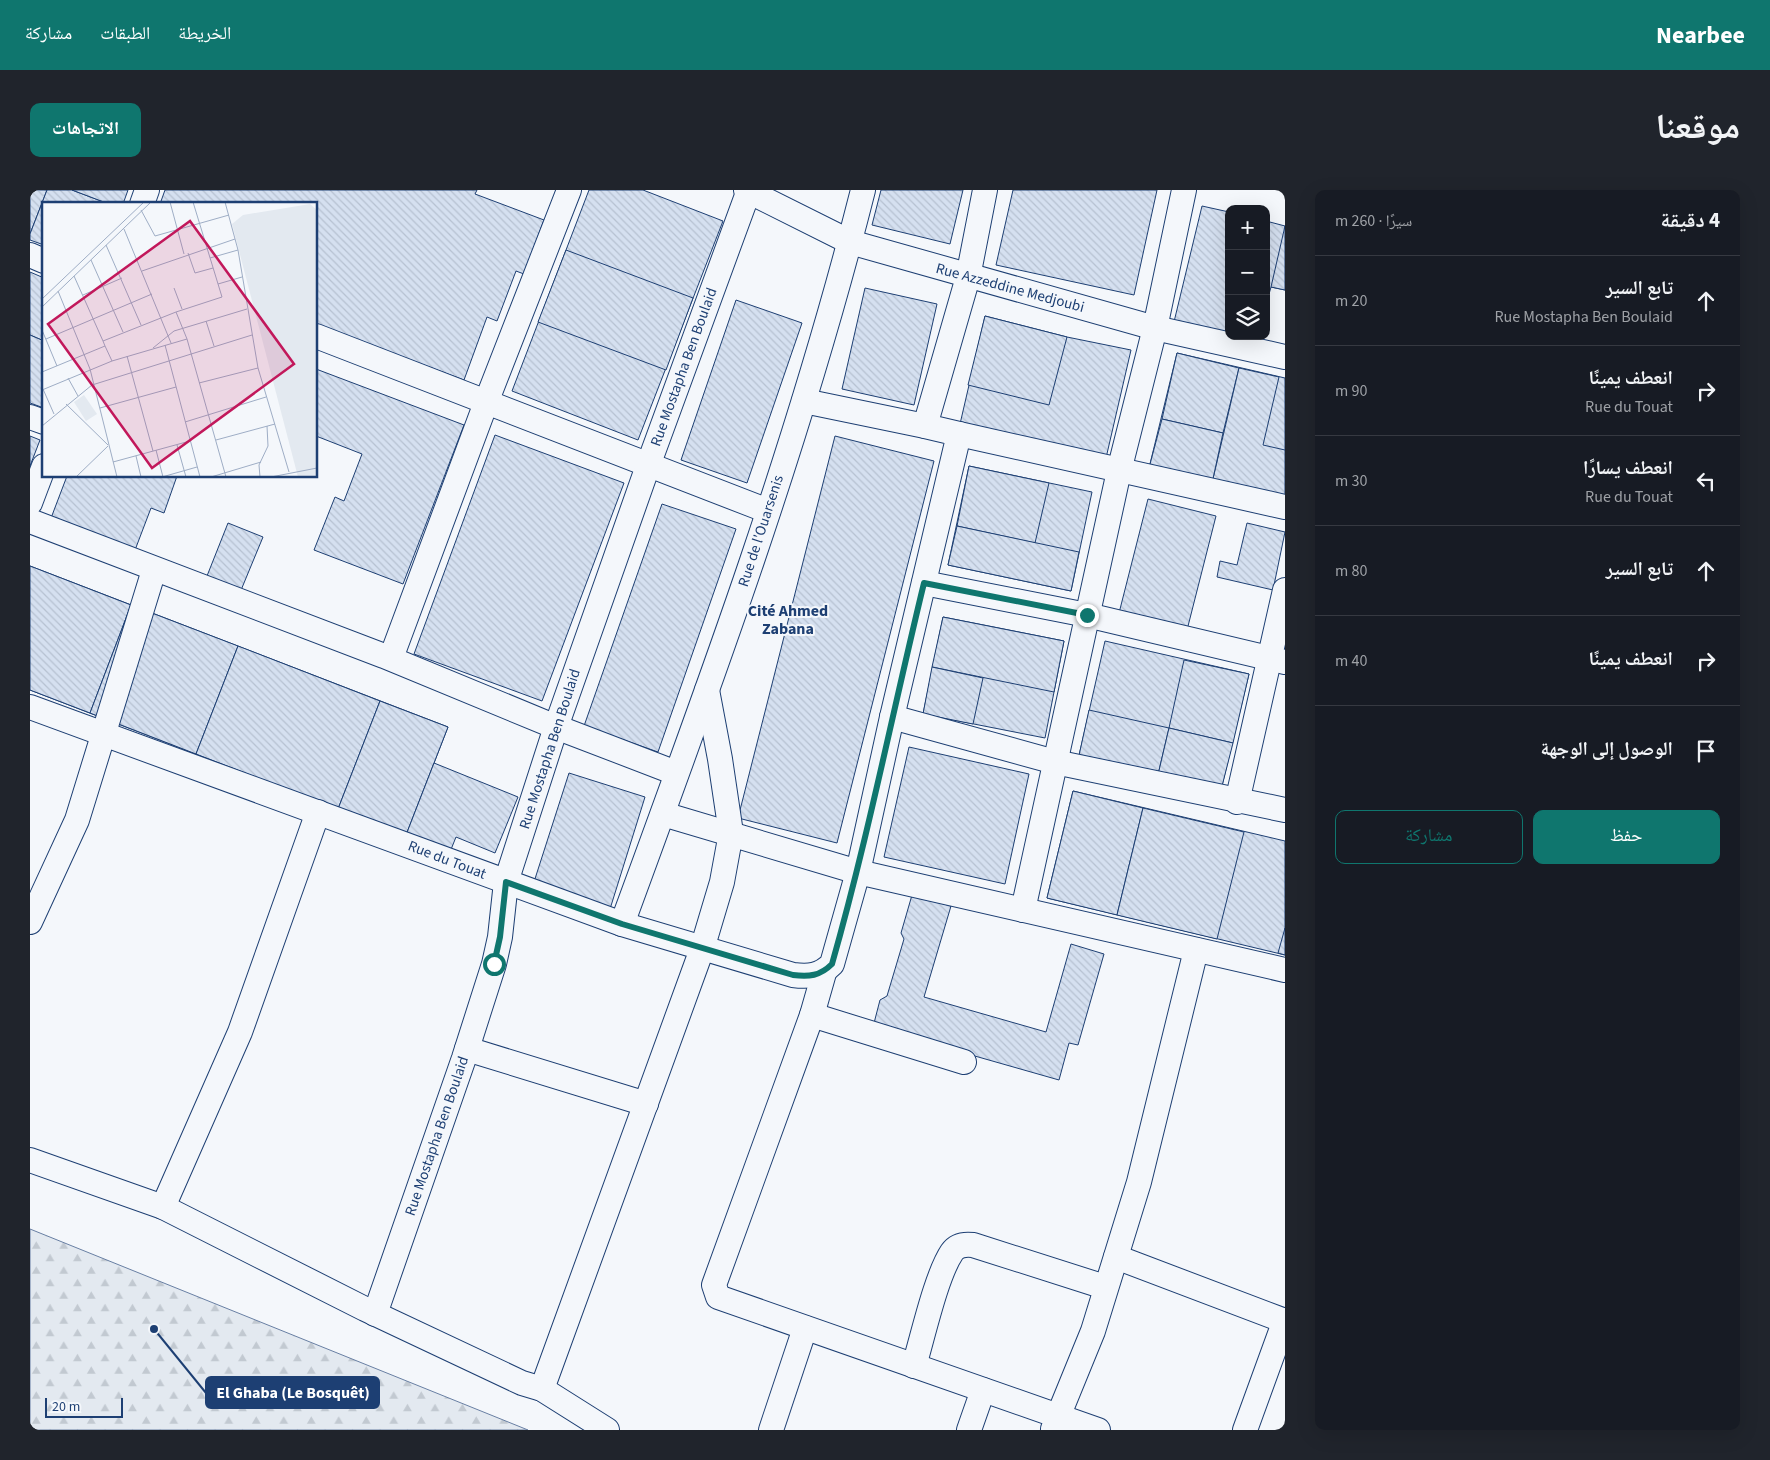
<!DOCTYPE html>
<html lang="ar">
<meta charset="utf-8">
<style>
body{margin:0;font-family:"Source Sans 3","Noto Naskh Arabic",sans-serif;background:#20242c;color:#f1f3f6;direction:rtl}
.controls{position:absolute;right:15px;top:15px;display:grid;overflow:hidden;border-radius:10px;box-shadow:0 5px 20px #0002}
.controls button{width:45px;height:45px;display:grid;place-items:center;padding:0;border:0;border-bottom:1px solid #363941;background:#171b24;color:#f1f3f6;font:25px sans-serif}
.scale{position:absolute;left:15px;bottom:12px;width:78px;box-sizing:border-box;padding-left:5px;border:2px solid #1d3f73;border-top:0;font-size:14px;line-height:18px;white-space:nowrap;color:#1d3f73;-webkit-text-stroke:4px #f4f7fb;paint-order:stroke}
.stop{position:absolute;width:15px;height:15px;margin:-11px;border:4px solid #0f766e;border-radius:50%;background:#fff}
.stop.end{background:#0f766e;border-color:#fff;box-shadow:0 1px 5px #0008}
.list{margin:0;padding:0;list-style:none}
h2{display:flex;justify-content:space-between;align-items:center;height:65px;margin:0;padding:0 20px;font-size:21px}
h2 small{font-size:16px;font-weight:400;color:#9ea1a6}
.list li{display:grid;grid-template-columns:32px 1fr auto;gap:15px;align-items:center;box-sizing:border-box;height:90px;padding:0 20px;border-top:1px solid #363941}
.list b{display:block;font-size:19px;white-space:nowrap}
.list p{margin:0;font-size:16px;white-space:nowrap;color:#9ea1a6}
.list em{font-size:16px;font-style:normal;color:#9ea1a6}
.actions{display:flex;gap:10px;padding:15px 20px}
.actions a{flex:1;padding:11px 0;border:1px solid #0f766e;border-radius:10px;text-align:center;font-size:18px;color:#0f766e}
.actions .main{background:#0f766e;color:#fff}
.icon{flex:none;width:28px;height:28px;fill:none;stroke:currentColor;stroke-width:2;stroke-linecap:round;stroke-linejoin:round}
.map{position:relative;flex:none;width:1255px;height:1240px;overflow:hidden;direction:ltr;border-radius:10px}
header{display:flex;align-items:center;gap:30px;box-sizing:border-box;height:70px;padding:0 25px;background:#0f766e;color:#fff}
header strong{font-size:24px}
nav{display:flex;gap:28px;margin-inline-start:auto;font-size:18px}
.intro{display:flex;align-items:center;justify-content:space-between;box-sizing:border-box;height:120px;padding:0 30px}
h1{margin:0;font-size:35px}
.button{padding:12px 22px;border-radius:10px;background:#0f766e;color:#fff;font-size:18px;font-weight:700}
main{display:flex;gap:30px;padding:0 30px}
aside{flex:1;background:#171b24;border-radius:10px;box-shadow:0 5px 20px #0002}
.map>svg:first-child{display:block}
.forest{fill:url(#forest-firs);stroke:#687fa3}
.building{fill:url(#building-back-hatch);stroke:#1d3f73}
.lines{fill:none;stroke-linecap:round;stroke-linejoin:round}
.minor-casing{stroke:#1d3f73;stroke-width:26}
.minor{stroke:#f4f7fb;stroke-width:24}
.route{stroke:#0f766e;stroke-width:6}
.labels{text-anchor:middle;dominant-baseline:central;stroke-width:4;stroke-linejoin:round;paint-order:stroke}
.street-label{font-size:15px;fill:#1d3f73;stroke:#f4f7fb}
.neighbourhood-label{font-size:16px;font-weight:bold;fill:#1d3f73;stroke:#f4f7fb}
.inset-road{fill:none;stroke:#9eadc5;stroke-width:1}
.view{fill:#c2185b;fill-opacity:0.15;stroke:#c2185b;stroke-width:2.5}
.inset-edge{fill:none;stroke:#1d3f73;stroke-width:2.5}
.leader{fill:none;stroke:#1d3f73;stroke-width:2}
.callout-dot{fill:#1d3f73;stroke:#f4f7fb;stroke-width:2}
.callout{fill:#1d3f73;stroke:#1d3f73;stroke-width:2}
.callout-label{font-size:16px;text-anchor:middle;font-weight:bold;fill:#fff}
</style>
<header>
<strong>Nearbee</strong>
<nav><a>الخريطة</a><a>الطبقات</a><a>مشاركة</a></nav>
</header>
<div class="intro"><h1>موقعنا</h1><a class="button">الاتجاهات</a></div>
<main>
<aside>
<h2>4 دقيقة<small>سيرًا · 260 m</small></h2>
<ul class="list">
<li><svg class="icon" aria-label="ahead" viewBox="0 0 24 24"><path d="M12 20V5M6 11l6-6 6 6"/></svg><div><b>تابع السير</b><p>Rue Mostapha Ben Boulaid</p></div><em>20 m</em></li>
<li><svg class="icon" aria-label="right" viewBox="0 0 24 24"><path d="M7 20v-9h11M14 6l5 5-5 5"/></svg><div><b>انعطف يمينًا</b><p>Rue du Touat</p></div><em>90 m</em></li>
<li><svg class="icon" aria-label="left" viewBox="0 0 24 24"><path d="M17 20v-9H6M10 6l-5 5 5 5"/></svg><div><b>انعطف يسارًا</b><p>Rue du Touat</p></div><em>30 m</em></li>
<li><svg class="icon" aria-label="ahead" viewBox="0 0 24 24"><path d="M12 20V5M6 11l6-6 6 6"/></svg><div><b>تابع السير</b></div><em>80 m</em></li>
<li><svg class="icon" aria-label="right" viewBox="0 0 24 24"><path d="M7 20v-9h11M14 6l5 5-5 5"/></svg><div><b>انعطف يمينًا</b></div><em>40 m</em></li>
<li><svg class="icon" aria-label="arrive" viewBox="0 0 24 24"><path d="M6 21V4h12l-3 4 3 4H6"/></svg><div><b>الوصول إلى الوجهة</b></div></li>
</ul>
<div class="actions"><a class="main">حفظ</a><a>مشاركة</a></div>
</aside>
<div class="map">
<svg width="1255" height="1240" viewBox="0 0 1255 1240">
<defs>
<pattern id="forest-firs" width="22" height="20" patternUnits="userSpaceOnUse" patternTransform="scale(1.25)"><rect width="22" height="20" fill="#e3e9f0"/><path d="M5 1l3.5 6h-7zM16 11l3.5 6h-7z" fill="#c2c9d1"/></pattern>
<pattern id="building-back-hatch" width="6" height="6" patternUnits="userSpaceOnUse" patternTransform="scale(1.25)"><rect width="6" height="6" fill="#d5e0f0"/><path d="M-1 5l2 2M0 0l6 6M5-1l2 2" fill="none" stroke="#b6c1d1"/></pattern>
</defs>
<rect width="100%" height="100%" fill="#f4f7fb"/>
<path class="forest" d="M 0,1039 L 498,1240 L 0,1240 Z"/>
<g class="building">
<path d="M 0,0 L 17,0 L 0,44 Z"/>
<path d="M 17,0 L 42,0 L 79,14 L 14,14 L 14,55 L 0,50 L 0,44 Z"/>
<path d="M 42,0 L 98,0 L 93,14 L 79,14 Z"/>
<path d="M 135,0 L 447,0 L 445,4 L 514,30 L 494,84 L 486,81 L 467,131 L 457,127 L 434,190 L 286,135 L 286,14 L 130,14 Z"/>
<path d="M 559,0 L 613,0 L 693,31 L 608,250 L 482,201 Z"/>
<path d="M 851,0 L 933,0 L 920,54 L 842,35 Z"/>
<path d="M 983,0 L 1127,0 L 1104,105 L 966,75 Z"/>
<path d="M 1172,16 L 1199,22 L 1199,146 L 1229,146 L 1226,156 L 1143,136 Z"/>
<path d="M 1236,31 L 1255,36 L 1255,100 L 1241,97 L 1236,115 Z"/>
<path d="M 1255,36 L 1255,100 L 1241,97 Z"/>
<path d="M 536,60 L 663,108 L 636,180 L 508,132 Z"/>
<path d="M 0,82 L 14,88 L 14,151 L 0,145 Z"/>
<path d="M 835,98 L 907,114 L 884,215 L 812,199 Z"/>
<path d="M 706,110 L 772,133 L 717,293 L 651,270 Z"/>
<path d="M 955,126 L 1037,147 L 1101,160 L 1076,268 L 930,234 Z"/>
<path d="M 955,126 L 1037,147 L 1019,215 L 938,195 Z"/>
<path d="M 0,145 L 14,151 L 14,218 L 0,213 Z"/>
<path d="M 1147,163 L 1255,188 L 1255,310 L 1119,278 Z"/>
<path d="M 1147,163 L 1209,178 L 1193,243 L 1132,229 Z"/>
<path d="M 1209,178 L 1249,187 L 1233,255 L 1255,260 L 1255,310 L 1182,293 Z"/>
<path d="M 286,179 L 434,235 L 373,394 L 284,360 L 305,307 L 314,311 L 332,264 L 286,246 Z"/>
<path d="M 1132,229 L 1193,243 L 1182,293 L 1119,278 Z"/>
<path d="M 465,245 L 594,293 L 512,511 L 384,464 Z"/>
<path d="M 0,246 L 10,250 L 0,276 Z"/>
<path d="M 805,246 L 904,271 L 807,653 L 708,628 Z"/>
<path d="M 939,276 L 1062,302 L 1041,401 L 918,375 Z"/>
<path d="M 939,276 L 1019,293 L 1005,353 L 927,336 Z"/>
<path d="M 37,286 L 147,286 L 134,323 L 121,318 L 102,368 L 18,336 Z"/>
<path d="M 1118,309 L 1186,326 L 1156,444 L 1088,427 Z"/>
<path d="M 632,314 L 706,339 L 628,562 L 554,536 Z"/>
<path d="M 198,333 L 233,347 L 209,405 L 175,391 Z"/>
<path d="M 1217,333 L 1255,342 L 1243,400 L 1187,387 L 1190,371 L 1207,375 Z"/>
<path d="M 927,336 L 1049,362 L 1041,401 L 918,375 Z"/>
<path d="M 0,376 L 418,537 L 376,645 L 0,500 Z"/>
<path d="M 0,376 L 101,415 L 60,523 L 0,500 Z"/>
<path d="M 101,415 L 208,456 L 166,564 L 60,523 Z"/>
<path d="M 913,427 L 1034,451 L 1015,548 L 893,524 Z"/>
<path d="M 913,427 L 1034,451 L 1024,502 L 902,477 Z"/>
<path d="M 1075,451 L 1219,484 L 1190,604 L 1048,570 Z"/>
<path d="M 208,456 L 350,511 L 308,619 L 166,564 Z"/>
<path d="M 1154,470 L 1219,484 L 1203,553 L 1139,538 Z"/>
<path d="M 902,477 L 953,488 L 943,534 L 893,524 Z"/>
<path d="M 350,511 L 418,537 L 376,645 L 308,619 Z"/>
<path d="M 1059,520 L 1139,538 L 1127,589 L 1048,570 Z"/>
<path d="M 1139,538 L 1203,553 L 1190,604 L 1127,589 Z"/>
<path d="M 879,557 L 999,584 L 975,694 L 854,667 Z"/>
<path d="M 404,573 L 488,607 L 465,663 L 426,647 L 420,662 L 376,645 Z"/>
<path d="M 539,583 L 615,607 L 580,719 L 503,695 Z"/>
<path d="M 1043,601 L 1255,651 L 1255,765 L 1017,708 Z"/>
<path d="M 1043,601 L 1113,618 L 1087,725 L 1017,708 Z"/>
<path d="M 1113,618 L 1214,642 L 1187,749 L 1087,725 Z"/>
<path d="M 882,705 L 921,716 L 894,807 L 1016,842 L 1041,754 L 1074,764 L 1048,855 L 1039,853 L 1029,890 L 843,837 L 850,810 L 857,806 L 874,749 L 871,743 Z"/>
<path d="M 1255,738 L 1255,765 L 1248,763 Z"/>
</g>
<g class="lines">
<defs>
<g id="minor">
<path d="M 716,0 L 820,52 L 1125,138 L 1255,167"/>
<path d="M 112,14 L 117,0"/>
<path d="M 0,65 L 14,71"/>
<path d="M 286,146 L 738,321"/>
<path d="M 774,211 L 895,236"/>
<path d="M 0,227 L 14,232"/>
<path d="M 929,244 L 1255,317"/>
<path d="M 0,313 L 14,276"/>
<path d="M 0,331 L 354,466 L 526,537 L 646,583"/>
<path d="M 894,393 L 1057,425 L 1255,472"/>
<path d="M 361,468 L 457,210 L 539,0"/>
<path d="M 0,517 L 592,734 L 763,785 C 779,787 790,786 802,774 L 828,682 L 862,527 L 929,244 L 895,236 L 938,87 L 955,0"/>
<path d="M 862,527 L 1025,572 L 1255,620"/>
<path d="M 1207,612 L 1255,400"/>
<path d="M 633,624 L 828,682 L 1255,780"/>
<path d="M 993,720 L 1089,281 L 1125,138 L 1154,0"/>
<path d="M 0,732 L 47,630 L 124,380"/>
<path d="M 592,734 C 681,492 770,250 833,0"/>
<path d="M 794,783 L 782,825 L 684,1095 L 688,1107 L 1068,1240"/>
<path d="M 782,825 L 934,872"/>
<path d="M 437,859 L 616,914"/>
<path d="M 0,970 L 133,1017 L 335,1119 L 492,1193 L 512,1199 L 577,1240"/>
<path d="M 133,1017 L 210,842 L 288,622"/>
<path d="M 1086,1067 L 1255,1131"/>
<path d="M 345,1124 L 434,868 L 464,774 L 470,747 L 476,692 L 526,537 L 619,273 L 719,0"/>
<path d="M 884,1176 C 893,1146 906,1086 922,1062 C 927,1055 935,1054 943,1055 L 1075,1097"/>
<path d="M 512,1199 L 672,759 L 692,692 L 701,643 L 690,569 L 677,500"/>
<path d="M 1023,1239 L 1063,1141 L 1109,992 L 1166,760"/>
<path d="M 741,1240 L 775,1138"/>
<path d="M 939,1240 L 953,1200"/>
<path d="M 1215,1240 L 1255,1130"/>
</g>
</defs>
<use href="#minor" class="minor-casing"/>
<use href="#minor" class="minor"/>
</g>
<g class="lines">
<path class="route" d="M 464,774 L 470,747 L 476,692 L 592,734 L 763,785 C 779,787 790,786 802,774 C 838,648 863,520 894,393 L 1057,425"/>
</g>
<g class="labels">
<g class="street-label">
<text transform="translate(980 98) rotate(15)">Rue Azzeddine Medjoubi</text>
<text transform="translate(654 177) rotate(-70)">Rue Mostapha Ben Boulaid</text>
<text transform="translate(731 341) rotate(-72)">Rue de l'Ouarsenis</text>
<text transform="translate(520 559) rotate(-72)">Rue Mostapha Ben Boulaid</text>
<text transform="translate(417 670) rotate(21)">Rue du Touat</text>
<text transform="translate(407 946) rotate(-71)">Rue Mostapha Ben Boulaid</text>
</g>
<g class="neighbourhood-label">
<text x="758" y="421">Cité Ahmed<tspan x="758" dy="18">Zabana</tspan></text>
</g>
</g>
<g transform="translate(12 12)">
<rect width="275" height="275" fill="#f4f7fb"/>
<path d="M 268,2 L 275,8 L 275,275 L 256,275 L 190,22 L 201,13 Z" fill="#e3e9f0"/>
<path d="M 42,193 L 55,212 L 44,219 L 32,200 Z" fill="#e3e9f0"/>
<path class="inset-road" d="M 128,0 L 142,52M 183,0 L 196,48 L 216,166 L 247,270M 99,8 L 113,34 L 187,13M 82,27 L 129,141M 64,43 L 99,123M 146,51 L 153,71 L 171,66M 168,56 L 196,48M 49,58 L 81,130M 100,69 L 193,37M 32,74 L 61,139M 176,82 L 200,75M 132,86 L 140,107M 16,89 L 48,167 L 75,275M 41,93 L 80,76M 0,97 L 102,0M 0,105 L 109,0M 134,110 L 180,95 L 151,0M 164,119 L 172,144M 0,128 L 15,164M 4,137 L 110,92M 123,143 L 158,275M 63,144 L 70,159M 111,146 L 132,129 L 205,107M 85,154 L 111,249M 0,170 L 63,144 L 61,139 L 134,110 L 145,137 L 184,275M 26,176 L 36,194M 157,181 L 216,166M 1,187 L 12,212M 0,188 L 70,159 L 145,137M 24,202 L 66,243M 58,206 L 134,185M 143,220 L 224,195M 0,224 L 50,183 L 210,133M 174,238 L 233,222M 135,243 L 144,275M 114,248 L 121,275M 94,254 L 99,275M 71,260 L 148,239M 34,275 L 66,244M 120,275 L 155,265M 169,275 L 219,260M 218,275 L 217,263 L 226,244 L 225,224M 229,275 L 275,266"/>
<path class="view" d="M 148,19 L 252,162 L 110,266 L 6,122 Z"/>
<rect width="275" height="275" class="inset-edge"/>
</g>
<path class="leader" d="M124 1139L176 1203"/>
<circle class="callout-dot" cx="124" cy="1139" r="5"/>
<rect class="callout" x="176" y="1187" width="173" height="31" rx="5"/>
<g class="callout-label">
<text x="263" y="1208">El Ghaba (Le Bosquêt)</text>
</g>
</svg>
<div class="controls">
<button>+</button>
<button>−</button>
<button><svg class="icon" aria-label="layers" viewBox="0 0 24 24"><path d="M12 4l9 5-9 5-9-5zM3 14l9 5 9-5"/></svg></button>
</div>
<div class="scale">20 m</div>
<div class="stop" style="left:464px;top:774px"></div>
<div class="stop end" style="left:1057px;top:425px"></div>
</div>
</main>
